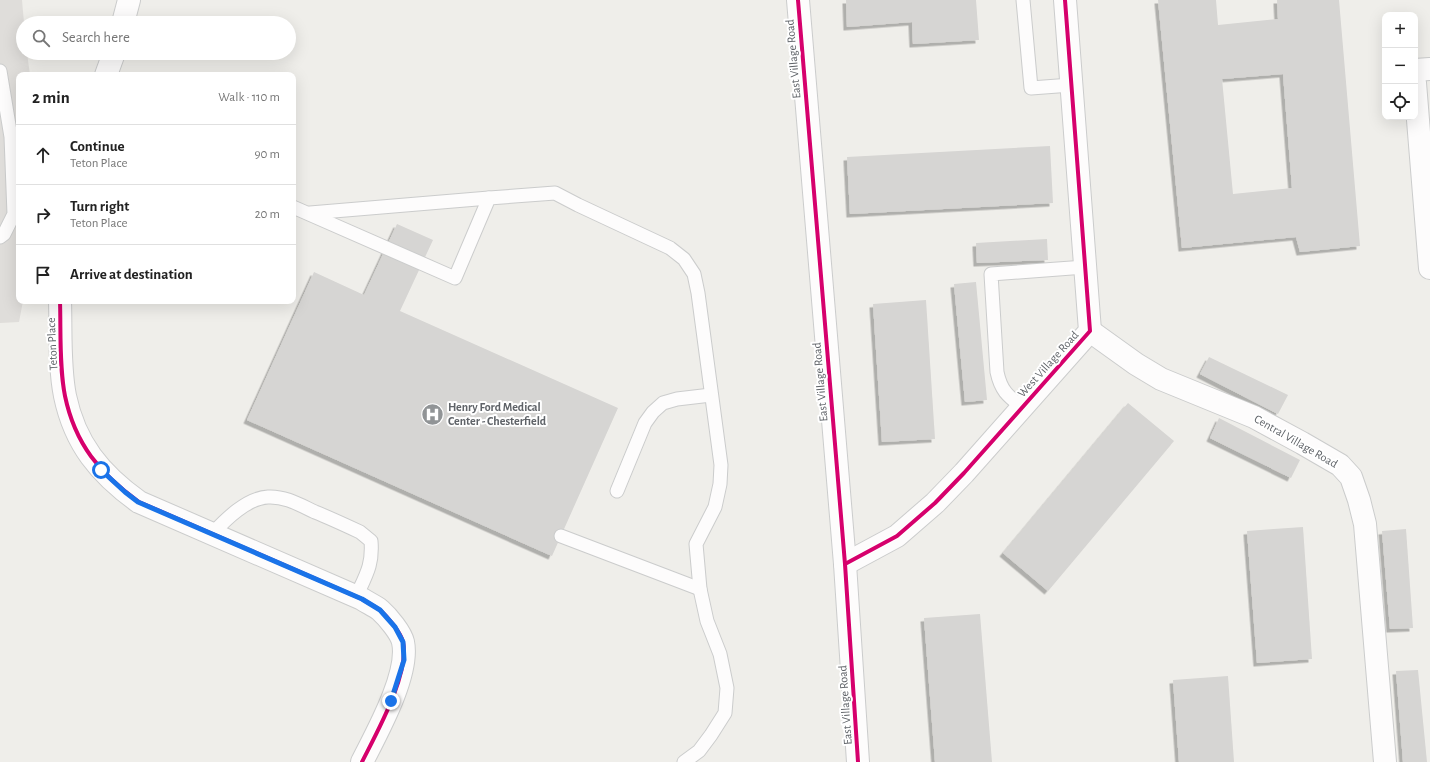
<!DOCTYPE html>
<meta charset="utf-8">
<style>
body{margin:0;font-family:"Alegreya Sans",sans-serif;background:#f2f2f2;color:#222}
.controls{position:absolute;right:12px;top:12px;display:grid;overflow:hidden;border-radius:8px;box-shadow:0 4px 16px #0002}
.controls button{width:36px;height:36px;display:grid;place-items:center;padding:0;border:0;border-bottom:1px solid #e0e0e0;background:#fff;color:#222;font:20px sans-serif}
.stop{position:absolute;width:12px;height:12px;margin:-9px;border:3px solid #1a73e8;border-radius:50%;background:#fff}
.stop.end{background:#1a73e8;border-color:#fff;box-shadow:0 1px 4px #0008}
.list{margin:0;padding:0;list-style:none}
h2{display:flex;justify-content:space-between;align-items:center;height:52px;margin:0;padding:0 16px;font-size:17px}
h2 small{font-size:13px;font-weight:400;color:#767676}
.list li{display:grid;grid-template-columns:26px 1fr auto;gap:12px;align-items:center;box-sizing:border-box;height:60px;padding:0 16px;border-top:1px solid #e0e0e0}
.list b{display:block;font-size:15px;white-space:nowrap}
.list p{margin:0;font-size:13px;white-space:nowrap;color:#767676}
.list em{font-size:13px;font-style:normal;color:#767676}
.icon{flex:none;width:22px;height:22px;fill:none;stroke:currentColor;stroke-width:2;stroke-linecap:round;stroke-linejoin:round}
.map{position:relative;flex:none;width:1430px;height:762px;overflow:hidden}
.search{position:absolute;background:#fff;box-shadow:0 4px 16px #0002;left:16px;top:16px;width:280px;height:44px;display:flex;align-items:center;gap:10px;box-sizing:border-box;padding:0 14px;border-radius:22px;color:#767676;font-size:15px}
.panel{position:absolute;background:#fff;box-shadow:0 4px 16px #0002;left:16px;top:72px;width:280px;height:232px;border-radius:8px}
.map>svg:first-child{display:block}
.industrial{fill:#dfddda}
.building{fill:#d6d5d3;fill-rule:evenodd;filter:url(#shadow)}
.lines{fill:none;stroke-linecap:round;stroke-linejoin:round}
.service-casing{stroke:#cbcccc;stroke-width:15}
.minor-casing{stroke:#cbcccc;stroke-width:24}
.service{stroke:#fdfcfc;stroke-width:13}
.minor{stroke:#fdfcfc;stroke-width:22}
.cycleway-casing{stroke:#fff;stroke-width:6}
.cycleway{stroke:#d6006c;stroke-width:4}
.route{stroke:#1a73e8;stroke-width:5}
.labels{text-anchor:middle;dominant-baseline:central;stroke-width:4;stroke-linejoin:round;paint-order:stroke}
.street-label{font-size:12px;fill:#5f6368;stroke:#fff}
.poi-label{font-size:12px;font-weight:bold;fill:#5f6368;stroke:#fff;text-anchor:start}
</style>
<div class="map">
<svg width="1430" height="762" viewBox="0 0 1430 762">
<defs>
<filter id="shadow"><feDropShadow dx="-3.5" dy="3.5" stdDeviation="0" flood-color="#0004"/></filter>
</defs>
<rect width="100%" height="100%" fill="#efeeea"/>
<path class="industrial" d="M 0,0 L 22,0 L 24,23 L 23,23 L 23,53 L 27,53 L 30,75 L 19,75 L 19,301 L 23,301 L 19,322 L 0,323 Z"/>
<g class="building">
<path d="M 846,0 L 976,0 L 979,40 L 913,44 L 912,22 L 847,27 Z"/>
<path d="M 1158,0 L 1216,0 L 1218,25 L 1278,19 L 1277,0 L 1339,0 L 1360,246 L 1300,252 L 1296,237 L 1182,248 ZM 1283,74 L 1292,188 L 1233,194 L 1222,79 Z"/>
<path d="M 1050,146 L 1053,203 L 850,214 L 847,157 Z"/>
<path d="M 397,224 L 433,240 L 400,311 L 618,408 L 552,556 L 247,420 L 314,272 L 364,295 Z"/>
<path d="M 1047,239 L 1048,260 L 977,263 L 976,243 Z"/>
<path d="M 976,282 L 987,400 L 965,402 L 954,284 Z"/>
<path d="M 926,300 L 935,439 L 882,442 L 873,304 Z"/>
<path d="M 1209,357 L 1288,395 L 1278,414 L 1200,374 Z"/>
<path d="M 1128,403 L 1174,441 L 1048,591 L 1003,553 Z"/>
<path d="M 1219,418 L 1300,460 L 1291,478 L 1210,438 Z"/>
<path d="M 1303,527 L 1312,659 L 1257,663 L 1247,531 Z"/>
<path d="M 1406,529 L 1413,628 L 1390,629 L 1382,531 Z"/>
<path d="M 980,614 L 992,762 L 935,762 L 924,618 Z"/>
<path d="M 1418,670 L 1427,762 L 1403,762 L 1396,671 Z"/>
<path d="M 1228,676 L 1234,762 L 1179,762 L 1173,680 Z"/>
</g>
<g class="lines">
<defs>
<g id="service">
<path d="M 1023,0 L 1031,88 L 1071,85"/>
<path d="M 0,71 L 11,137 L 14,214 L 4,234 L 0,237"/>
<path d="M 293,207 L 455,278 L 489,198 L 555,193 L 578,205 L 670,248 L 684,259 L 694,274 L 698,293 L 721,465 L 720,484 L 715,507 L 696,544 L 700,589 L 707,621 L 720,654 L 727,688 L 725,713 L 711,735 L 699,751 L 684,762"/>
<path d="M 310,213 L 489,198"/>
<path d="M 1022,407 C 1008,396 1001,391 997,372 L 991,274 L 1085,267"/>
<path d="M 617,491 L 645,423 L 653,412 L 663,403 L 677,399 L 711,395"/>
<path d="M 212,534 C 226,519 247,498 268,497 C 285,496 300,505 315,512 C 330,518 345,525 360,532 L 371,541 C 373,565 366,575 356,597"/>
<path d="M 561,536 L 700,589"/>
</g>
<g id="minor">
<path d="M 798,0 L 845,564 L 858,762"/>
<path d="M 123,23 L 129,0"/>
<path d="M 1415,70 L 1430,69"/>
<path d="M 106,75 L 114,53"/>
<path d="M 1415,83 L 1430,268"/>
<path d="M 60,301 C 61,331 59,366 65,396 C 75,444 100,474 139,502 L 362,599 C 368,603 375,606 380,610 C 388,617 401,633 403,642 C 410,674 376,734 362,762"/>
<path d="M 1090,331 L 1136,364 L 1161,379 L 1254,417 L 1302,443 L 1340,465 L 1351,477 L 1359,500 L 1365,524 L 1385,762"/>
<path d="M 845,564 L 897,536 L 935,503 L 964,473 L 1090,331 L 1065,0"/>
</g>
</defs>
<use href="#service" class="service-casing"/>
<use href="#minor" class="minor-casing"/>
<use href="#service" class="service"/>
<use href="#minor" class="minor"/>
<defs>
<g id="cycleway">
<path d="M 798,0 L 845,564 L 858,762"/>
<path d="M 60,301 C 61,331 59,366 65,396 C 75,444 100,474 139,502 L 362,599 C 368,603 375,606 380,610 C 388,617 401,633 403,642 C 410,674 376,734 362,762"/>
<path d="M 845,564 L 897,536 L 935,503 L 964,473 L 1090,331 L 1065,0"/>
</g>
</defs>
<use href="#cycleway" class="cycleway-casing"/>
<use href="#cycleway" class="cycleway"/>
</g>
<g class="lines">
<path class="route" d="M 101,470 L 125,492 L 138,502 L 362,599 L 380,610 L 395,627 L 403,642 L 404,660 L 391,701"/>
</g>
<defs>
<symbol id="hospital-disc" viewBox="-11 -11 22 22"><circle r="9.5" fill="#919496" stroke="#fff"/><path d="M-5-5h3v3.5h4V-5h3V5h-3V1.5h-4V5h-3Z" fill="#fff"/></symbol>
</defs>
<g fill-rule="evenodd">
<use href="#hospital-disc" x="420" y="402" width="25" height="25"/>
</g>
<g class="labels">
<g class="street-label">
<text transform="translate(793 59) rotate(-95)">East Village Road</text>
<text transform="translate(52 344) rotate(-93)">Teton Place</text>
<text transform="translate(1048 364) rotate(-48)">West Village Road</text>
<text transform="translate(820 382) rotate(-95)">East Village Road</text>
<text transform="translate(1296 441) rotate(30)">Central Village Road</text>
<text transform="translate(845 705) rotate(-94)">East Village Road</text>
</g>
<g class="poi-label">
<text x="448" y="407">Henry Ford Medical<tspan x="448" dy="14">Center - Chesterfield</tspan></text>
</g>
</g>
</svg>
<div class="controls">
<button>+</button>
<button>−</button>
<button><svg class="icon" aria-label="locate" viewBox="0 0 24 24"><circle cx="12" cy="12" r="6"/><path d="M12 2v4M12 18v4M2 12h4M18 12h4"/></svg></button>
</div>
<div class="stop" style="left:101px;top:470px"></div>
<div class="stop end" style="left:391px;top:701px"></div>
<div class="search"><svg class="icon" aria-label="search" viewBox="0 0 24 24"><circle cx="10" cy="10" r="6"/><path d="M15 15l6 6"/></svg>Search here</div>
<section class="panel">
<h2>2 min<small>Walk · 110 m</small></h2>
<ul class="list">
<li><svg class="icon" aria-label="ahead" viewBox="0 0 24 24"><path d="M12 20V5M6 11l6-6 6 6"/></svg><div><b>Continue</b><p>Teton Place</p></div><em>90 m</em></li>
<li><svg class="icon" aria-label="right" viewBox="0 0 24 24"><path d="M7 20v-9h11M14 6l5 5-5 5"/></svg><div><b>Turn right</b><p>Teton Place</p></div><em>20 m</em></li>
<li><svg class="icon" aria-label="arrive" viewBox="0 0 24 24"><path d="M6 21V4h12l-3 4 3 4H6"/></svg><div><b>Arrive at destination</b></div></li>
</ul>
</section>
</div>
